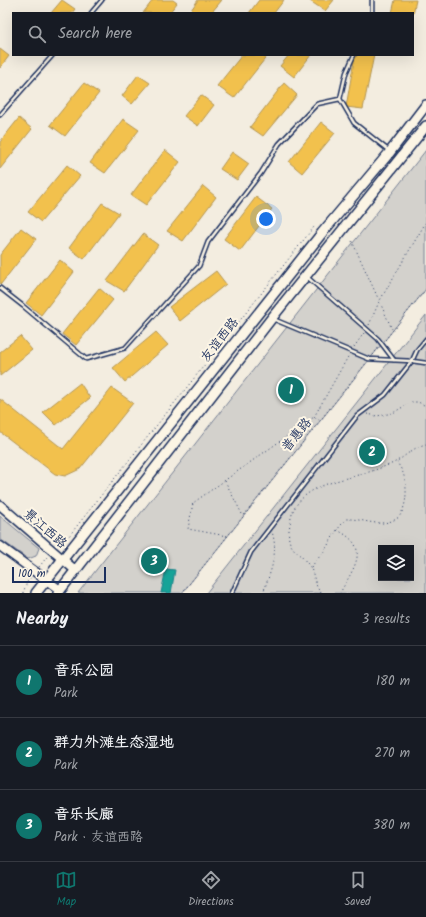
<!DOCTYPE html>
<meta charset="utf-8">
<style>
body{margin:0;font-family:Kalam,"LXGW WenKai TC",sans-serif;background:#20242c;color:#f1f3f6}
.controls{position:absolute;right:12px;bottom:12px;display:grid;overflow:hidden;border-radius:0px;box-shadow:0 4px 16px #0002}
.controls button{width:36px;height:36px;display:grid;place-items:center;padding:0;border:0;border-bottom:1px solid #363941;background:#171b24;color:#f1f3f6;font:20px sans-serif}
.scale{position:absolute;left:12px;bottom:10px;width:94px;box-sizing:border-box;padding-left:4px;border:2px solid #1b2f5e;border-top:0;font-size:11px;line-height:14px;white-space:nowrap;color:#1b2f5e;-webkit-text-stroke:3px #fcf5e5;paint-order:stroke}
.you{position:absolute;left:266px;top:219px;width:14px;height:14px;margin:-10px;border:3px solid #fff;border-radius:50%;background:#1a73e8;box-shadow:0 0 0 6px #1a73e833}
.badge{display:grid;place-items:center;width:26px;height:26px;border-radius:50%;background:#0f766e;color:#fff;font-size:13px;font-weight:700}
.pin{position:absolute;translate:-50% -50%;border:2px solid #fff;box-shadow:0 1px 4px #0006}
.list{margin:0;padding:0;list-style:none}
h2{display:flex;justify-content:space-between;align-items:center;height:52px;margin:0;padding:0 16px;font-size:17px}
h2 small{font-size:13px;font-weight:400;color:#9ea1a6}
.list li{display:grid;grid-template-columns:26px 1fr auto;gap:12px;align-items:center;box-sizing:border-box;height:72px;padding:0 16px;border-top:1px solid #363941}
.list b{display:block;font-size:15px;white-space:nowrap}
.list p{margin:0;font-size:13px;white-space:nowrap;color:#9ea1a6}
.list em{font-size:13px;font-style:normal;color:#9ea1a6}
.icon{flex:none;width:22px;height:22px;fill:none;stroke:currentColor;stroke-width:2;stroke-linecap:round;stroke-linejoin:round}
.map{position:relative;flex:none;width:426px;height:593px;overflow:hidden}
.search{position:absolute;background:#171b24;box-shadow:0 4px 16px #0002;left:12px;right:12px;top:12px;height:44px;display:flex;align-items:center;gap:10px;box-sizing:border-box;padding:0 14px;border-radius:0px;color:#9ea1a6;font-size:15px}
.sheet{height:268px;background:#171b24}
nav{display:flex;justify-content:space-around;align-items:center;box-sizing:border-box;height:56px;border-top:1px solid #363941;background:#171b24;font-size:11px;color:#9ea1a6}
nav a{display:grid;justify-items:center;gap:2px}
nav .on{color:#0f766e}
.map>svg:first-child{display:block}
.green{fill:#d3d1cc;stroke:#778095;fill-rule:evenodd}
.homes{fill:#f2c14e;stroke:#b29553}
.public{fill:#17a398;stroke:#188087}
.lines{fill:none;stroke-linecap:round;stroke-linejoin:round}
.service-casing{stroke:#1b2f5e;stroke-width:5.5}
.secondary-casing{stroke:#1b2f5e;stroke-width:11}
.primary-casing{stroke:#1b2f5e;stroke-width:12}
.path{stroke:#1b2f5e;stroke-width:1;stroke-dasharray:1 3;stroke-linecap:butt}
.service{stroke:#fcf5e5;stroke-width:2.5}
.secondary{stroke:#fcf5e5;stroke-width:8}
.primary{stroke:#fcf5e5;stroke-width:9}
.labels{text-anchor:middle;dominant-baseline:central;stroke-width:4;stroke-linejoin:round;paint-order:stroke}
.street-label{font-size:13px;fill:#1b2f5e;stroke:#fcf5e5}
</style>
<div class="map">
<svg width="426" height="593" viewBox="0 0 426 593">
<rect width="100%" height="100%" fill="#f3ede0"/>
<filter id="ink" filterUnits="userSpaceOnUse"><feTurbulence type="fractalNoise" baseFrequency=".025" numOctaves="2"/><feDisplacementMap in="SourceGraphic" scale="8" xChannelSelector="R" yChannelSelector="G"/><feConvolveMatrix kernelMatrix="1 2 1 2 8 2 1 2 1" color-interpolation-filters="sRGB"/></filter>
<g filter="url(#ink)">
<g class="green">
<path d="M 426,150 L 426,289 L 182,593 L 78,593 Z"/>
<path d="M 426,315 L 426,593 L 206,593 ZM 381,548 L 411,548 L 411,578 L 381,578 Z"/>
<path d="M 0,516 L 39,548 L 36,556 L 28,559 L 0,539 Z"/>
</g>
<g class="homes">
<path d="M 62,0 L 75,9 L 72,13 L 51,13 Z"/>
<path d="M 153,0 L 173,0 L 177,3 L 169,13 L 143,13 Z"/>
<path d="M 198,0 L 222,0 L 211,13 L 189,13 Z"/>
<path d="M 259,0 L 284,0 L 274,13 L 249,13 Z"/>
<path d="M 311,0 L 334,0 L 325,11 L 310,1 Z"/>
<path d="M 395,0 L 416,0 L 413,14 L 392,13 Z"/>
<path d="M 0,49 L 9,56 L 0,68 Z"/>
<path d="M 242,55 L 268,55 L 234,98 L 217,86 Z"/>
<path d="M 289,55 L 311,55 L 294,77 L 280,66 Z"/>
<path d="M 355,55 L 374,55 L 363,109 L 346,107 Z"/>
<path d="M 138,75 L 150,83 L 132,104 L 122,96 Z"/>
<path d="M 84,83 L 99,93 L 65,136 L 50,125 Z"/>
<path d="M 284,83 L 297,95 L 263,136 L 250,127 Z"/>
<path d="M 201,95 L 214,105 L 198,126 L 184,116 Z"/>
<path d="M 19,118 L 32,129 L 0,169 L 0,142 Z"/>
<path d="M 123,119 L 139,130 L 105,173 L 90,163 Z"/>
<path d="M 321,122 L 335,133 L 302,173 L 289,162 Z"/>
<path d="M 165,150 L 180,162 L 146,205 L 131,195 Z"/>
<path d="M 232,152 L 249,164 L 237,180 L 220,169 Z"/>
<path d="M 67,165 L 80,176 L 41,222 L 28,212 Z"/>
<path d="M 203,186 L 216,197 L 183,241 L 167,231 Z"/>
<path d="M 256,197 L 272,209 L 240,251 L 224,239 Z"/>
<path d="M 102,203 L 119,213 L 84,259 L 69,248 Z"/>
<path d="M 21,228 L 36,239 L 1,284 L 0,283 L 0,255 Z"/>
<path d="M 143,234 L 158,245 L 124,291 L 107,281 Z"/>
<path d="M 60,260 L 74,272 L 41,315 L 26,303 Z"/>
<path d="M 216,271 L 226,284 L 180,321 L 169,307 Z"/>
<path d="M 99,288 L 113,300 L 76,345 L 62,334 Z"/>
<path d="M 156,332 L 168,345 L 125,382 L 113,368 Z"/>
<path d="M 20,336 L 32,350 L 0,376 L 0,352 Z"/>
<path d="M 80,383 L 90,398 L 56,425 L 43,412 Z"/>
<path d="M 112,388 L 133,403 L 80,469 L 65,476 L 55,474 L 0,432 L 0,399 L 63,449 Z"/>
</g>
<path class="public" d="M 166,569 L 175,570 L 171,593 L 161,593 Z"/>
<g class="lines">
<defs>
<g id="service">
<path d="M 91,13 L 102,0"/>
<path d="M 372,13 L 372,0"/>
<path d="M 354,55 L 346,73 L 340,99 L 354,123 L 388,150"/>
<path d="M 0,115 L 53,55"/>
<path d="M 307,277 L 378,339 L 394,360"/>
<path d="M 0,288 L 23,306 L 86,359 L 125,348 L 199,266 L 208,242 L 261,173 L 279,144 L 317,104 L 340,99"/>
<path d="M 273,319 L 369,359 L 412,361 L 426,363"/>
<path d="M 232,593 L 251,552 L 357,416 L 385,395 L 412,361 L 417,350 L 426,339"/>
</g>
<g id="secondary">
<path d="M 0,505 L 75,570"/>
<path d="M 0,546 L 60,590"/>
</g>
<g id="primary">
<path d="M 36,593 L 322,233 L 390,152 L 426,105"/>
<path d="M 58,593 L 271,319 L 426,126"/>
</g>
</defs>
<use href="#service" class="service-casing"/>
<use href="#secondary" class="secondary-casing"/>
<use href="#primary" class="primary-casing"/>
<g class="path">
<path d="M 352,241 L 392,329"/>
<path d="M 369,325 L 379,302 L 426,222"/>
<path d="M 385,340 L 426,289"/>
<path d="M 354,347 L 364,333"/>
<path d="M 373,355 L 378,348"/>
<path d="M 367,414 L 377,416 L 393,413 L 411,402 L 418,402 L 426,406"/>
<path d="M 314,417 L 349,355"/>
<path d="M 225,481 L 243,516"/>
<path d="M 337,530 C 372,547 354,567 340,593"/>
<path d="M 227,536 L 188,529 L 193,503 L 314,417 L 319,420"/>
<path d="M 57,545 L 63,539 L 69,536 L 314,227"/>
<path d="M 39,567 L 47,557"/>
<path d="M 311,567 L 325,550 L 337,530 L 346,519 C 364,518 380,530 399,517 C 407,506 408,487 403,473 C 402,470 399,466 397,462"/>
<path d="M 23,593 L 27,582 L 31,577"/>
<path d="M 182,593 L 367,362"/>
<path d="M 263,593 C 270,573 279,553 272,532"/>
<path d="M 321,593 C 313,584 315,571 307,563 C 302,556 295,552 291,545 C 287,538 289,531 290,524 C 294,483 344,481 375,470 C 382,467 391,465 397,461 C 407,455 414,447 426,444"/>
</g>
<use href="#service" class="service"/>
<use href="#secondary" class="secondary"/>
<use href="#primary" class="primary"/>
</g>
</g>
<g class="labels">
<g class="street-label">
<text transform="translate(220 340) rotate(-52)">友谊西路</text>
<text transform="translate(297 435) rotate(-51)">普惠路</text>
<text transform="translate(45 529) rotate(41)">景江西路</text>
</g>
</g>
</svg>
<div class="controls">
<button><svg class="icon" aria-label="layers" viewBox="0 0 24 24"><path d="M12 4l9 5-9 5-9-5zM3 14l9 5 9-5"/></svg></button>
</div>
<div class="scale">100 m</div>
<div class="you"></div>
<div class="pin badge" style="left:291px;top:390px">1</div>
<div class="pin badge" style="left:372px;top:452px">2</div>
<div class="pin badge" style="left:154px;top:561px">3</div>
<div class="search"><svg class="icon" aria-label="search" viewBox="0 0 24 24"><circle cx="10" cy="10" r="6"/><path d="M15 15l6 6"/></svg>Search here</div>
</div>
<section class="sheet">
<h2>Nearby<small>3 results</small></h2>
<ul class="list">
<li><span class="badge">1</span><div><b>音乐公园</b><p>Park</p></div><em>180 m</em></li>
<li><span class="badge">2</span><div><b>群力外滩生态湿地</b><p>Park</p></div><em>270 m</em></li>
<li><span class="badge">3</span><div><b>音乐长廊</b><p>Park · 友谊西路</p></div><em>380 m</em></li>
</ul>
</section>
<nav>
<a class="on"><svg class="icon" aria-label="map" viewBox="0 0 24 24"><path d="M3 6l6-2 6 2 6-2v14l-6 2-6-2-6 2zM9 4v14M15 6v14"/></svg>Map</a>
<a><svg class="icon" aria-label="directions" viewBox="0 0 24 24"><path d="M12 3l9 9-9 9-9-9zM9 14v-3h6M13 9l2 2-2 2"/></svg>Directions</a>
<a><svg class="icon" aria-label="saved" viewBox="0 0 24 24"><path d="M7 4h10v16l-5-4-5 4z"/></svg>Saved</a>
</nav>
